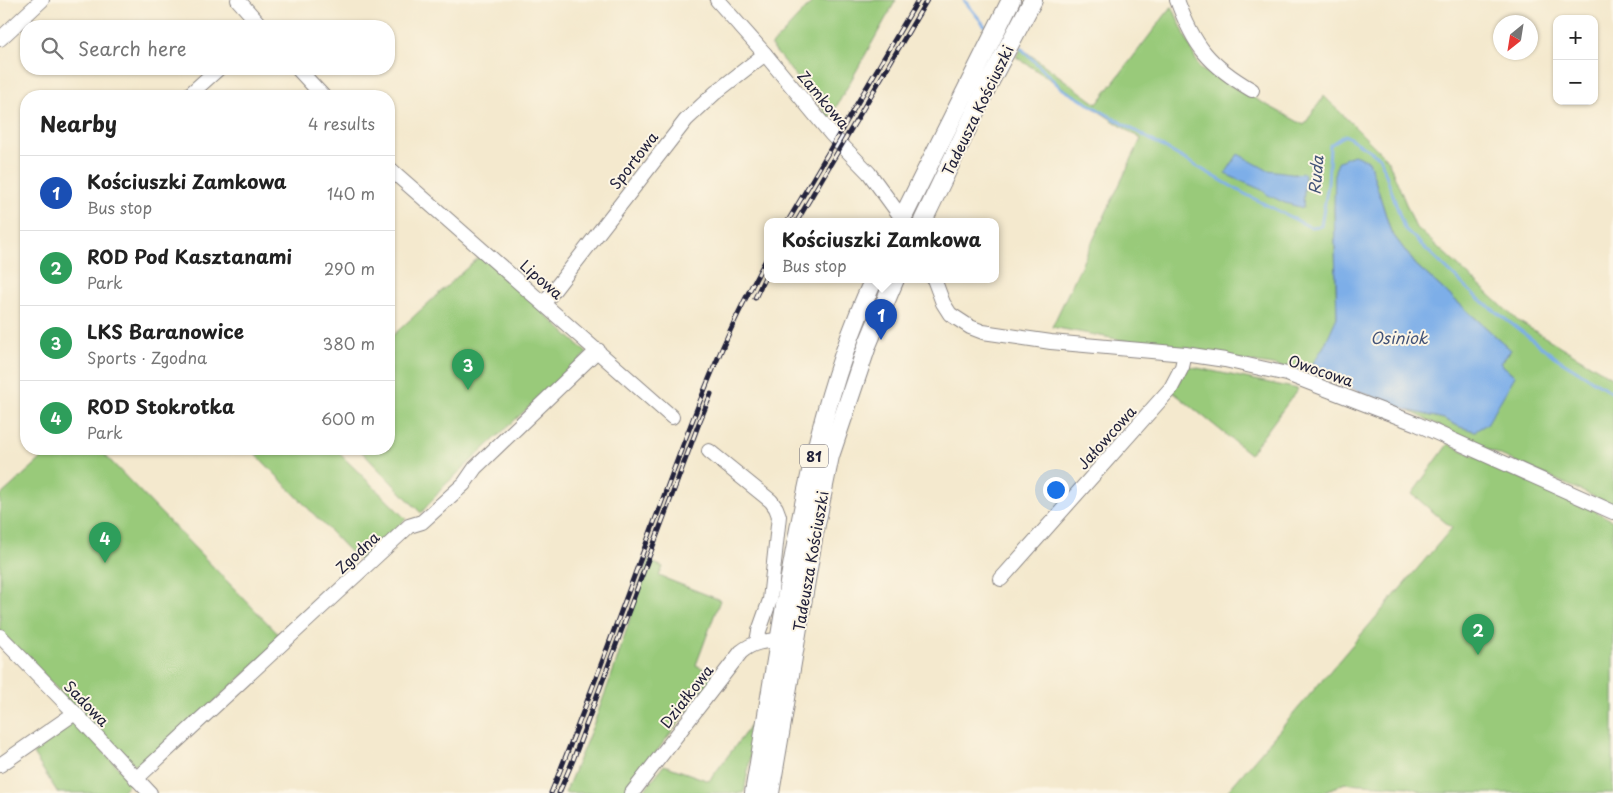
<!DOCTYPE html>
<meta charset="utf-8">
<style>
body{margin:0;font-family:"Playpen Sans",sans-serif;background:#f6f6f6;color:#222}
.controls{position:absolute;right:15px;top:15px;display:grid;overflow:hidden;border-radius:10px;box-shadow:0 1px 4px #0004}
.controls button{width:45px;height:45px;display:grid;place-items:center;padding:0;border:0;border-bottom:1px solid #e0e0e0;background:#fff;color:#222;font:25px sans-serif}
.compass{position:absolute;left:1493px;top:15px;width:45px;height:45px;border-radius:50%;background:#fff;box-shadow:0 1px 4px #0004;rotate:210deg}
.you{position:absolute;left:1055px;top:489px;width:18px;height:18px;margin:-12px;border:4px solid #fff;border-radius:50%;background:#1a73e8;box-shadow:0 0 0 8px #1a73e833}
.badge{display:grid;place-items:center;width:32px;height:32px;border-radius:50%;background:#1f6fb2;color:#fff;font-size:16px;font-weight:700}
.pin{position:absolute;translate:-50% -41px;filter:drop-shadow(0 1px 2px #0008)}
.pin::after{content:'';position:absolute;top:26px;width:18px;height:15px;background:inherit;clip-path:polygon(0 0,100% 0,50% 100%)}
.popup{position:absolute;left:764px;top:218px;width:235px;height:65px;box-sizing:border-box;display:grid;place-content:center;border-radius:10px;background:#fff;filter:drop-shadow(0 1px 4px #0005);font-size:16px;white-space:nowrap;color:#767676}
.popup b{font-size:19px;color:#222}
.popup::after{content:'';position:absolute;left:50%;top:100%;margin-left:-10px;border:10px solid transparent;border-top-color:#fff}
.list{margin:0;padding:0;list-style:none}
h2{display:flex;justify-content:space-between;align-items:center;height:65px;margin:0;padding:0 20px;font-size:21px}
h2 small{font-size:16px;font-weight:400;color:#767676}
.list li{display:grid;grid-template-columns:32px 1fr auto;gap:15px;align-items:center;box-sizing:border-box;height:75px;padding:0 20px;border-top:1px solid #e0e0e0}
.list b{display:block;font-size:19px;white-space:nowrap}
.list p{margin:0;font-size:16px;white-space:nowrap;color:#767676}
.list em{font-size:16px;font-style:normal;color:#767676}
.icon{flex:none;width:28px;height:28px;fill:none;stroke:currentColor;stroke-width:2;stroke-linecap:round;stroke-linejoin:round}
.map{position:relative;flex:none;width:1613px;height:793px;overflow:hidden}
.search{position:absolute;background:#fff;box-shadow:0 1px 4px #0004;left:20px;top:20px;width:375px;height:55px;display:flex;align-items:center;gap:12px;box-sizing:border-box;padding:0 18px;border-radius:20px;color:#767676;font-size:19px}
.panel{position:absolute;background:#fff;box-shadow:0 1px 4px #0004;left:20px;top:90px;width:375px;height:365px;border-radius:20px}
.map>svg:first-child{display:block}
.green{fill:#99ca7a;stroke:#5e765a}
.water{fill:#7daee8;stroke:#506892}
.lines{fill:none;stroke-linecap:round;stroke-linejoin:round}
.stream{stroke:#7daee8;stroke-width:3}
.minor-casing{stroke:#8b8684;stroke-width:16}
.major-casing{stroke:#8b8684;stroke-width:20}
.minor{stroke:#fff;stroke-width:14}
.major{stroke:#fff;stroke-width:18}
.rail-casing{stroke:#22223b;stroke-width:5}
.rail{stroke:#fcf5e5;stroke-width:3;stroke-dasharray:9;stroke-linecap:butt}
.labels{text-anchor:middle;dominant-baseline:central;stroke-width:4;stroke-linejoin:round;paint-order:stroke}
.shield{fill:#fcf5e5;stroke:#63616e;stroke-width:1}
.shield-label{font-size:14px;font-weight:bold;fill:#22223b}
.street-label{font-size:15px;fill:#22223b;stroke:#fcf5e5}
.water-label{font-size:16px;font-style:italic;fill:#425378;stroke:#fcf5e5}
</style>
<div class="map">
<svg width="1613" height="793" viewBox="0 0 1613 793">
<rect width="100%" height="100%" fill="#fcf5e5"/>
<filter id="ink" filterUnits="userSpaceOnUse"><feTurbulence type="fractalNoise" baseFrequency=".02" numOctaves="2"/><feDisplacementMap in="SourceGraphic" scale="10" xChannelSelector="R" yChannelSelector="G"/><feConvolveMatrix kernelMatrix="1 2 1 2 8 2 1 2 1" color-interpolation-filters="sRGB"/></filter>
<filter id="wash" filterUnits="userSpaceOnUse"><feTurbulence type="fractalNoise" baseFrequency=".0096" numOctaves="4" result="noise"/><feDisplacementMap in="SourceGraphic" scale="20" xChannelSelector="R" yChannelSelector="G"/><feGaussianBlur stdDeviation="1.12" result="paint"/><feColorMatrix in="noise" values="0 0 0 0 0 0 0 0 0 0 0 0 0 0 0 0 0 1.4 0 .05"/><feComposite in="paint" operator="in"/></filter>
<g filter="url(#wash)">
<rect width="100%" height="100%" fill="#f4e9ce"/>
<g class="green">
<path d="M 814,0 L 896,0 L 830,118 L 771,46 Z"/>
<path d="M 1172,6 L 1200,69 L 1304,125 L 1324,96 L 1388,160 L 1415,226 L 1518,321 L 1613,378 L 1613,505 L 1487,449 L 1407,410 L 1444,419 L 1460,427 L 1515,376 L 1500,363 L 1511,350 L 1416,265 L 1391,232 L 1369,161 L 1334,207 L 1337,318 L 1324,346 L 1308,371 L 1154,346 L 1052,327 L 1141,139 L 1016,57 L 1021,48 L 1097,104 Z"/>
<path d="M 481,255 L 587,353 L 445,485 L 421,513 L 359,449 L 389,449 L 389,339 Z"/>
<path d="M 1188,366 L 1298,389 L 1250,454 L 1173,392 Z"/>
<path d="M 1448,444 L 1590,508 L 1613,521 L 1613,793 L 1425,793 L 1409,787 L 1345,783 L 1321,793 L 1226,793 L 1452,528 L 1412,494 Z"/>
<path d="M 52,449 L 99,449 L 283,639 L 147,763 L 137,765 L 129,762 L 0,631 L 0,496 Z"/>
<path d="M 251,449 L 348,449 L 339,453 L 406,519 L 359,561 Z"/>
<path d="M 648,560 L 663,567 L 659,576 L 720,600 L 696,665 L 715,675 L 625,793 L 565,793 L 594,723 L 616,663 Z"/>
<path d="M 757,717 L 744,793 L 642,793 L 664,765 L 709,781 Z"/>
<path d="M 75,720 L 131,782 L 120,793 L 58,793 L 33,754 Z"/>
</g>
<g class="water">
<path d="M 1238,154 L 1267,170 L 1299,174 L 1301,172 L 1305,174 L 1303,208 L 1285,203 L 1268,195 L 1262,190 L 1225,174 Z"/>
<path d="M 1354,155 L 1369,161 L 1391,232 L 1416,265 L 1511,350 L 1500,363 L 1515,376 L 1487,424 L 1475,431 L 1460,427 L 1444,419 L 1407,410 L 1308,371 L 1324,346 L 1337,317 L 1334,207 L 1335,170 L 1339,161 Z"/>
</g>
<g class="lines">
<g class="stream">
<path d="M 964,0 L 985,26"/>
<path d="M 1021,48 L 1061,88 L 1243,193 L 1310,227 L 1321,226 L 1328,184 L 1330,145 L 1345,135 L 1380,157 L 1404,228 L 1474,295 L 1555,357 L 1613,393"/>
</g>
</g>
</g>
<g filter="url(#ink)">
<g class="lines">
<defs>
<g id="minor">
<path d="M 238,0 L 261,26"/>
<path d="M 717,0 L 765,54 L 831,134 L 869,173 L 904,221"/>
<path d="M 1177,0 C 1194,46 1209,65 1252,90"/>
<path d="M 0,39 L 42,0"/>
<path d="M 298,69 L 323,96"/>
<path d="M 188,96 L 218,69"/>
<path d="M 389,168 L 672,417"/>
<path d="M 934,279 L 943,303 L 950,314 L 970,327 L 983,332 L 1051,342 L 1185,354 L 1225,360 L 1287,374 L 1417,424 L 1613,512"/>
<path d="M 544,303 L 686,120 L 715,93 L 765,54"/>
<path d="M 709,451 L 771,501 L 776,508 L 779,516 L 770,600 L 759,631 L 757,642"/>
<path d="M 1001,579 L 1171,388 L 1182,367 L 1185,354"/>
<path d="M 0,636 L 75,713 L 150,793"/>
<path d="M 0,765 L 75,713"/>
<path d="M 136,779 L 409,526 L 422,522 L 464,484 L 475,468 L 598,350"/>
<path d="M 632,793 L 741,652 C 753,642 764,641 779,640"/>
</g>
<g id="major">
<path d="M 901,221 L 1011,0"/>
<path d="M 923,221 L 988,85 L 1033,0"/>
<path d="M 754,793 C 764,731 774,669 785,606 C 804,495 826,382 874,279"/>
<path d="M 770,793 L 813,539 L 830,456 L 868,343 L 895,279"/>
</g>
</defs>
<use href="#minor" class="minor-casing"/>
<use href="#major" class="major-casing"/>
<use href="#minor" class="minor"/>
<use href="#major" class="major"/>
<defs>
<g id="rail">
<path d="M 788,221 L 918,0"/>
<path d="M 797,221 L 927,0"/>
<path d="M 755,298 L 767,273"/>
<path d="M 551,793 C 590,698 625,600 661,504 C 692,420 723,336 767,258"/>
<path d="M 559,793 L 573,760 L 699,423 L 711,394"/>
</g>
</defs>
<use href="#rail" class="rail-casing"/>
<use href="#rail" class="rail"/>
</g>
</g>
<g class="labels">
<rect class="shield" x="800" y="444.5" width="28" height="23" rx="4"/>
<g class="shield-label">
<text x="814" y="456">81</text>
</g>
<g class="street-label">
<text transform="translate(824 99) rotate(50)">Zamkowa</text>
<text transform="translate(977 110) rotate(-64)">Tadeusza Kościuszki</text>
<text transform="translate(633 160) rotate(-52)">Sportowa</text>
<text transform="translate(542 279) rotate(41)">Lipowa</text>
<text transform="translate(1321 370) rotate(19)">Owocowa</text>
<text transform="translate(1106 437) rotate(-48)">Jałowcowa</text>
<text transform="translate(357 552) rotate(-43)">Zgodna</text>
<text transform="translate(810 561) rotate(-80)">Tadeusza Kościuszki</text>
<text transform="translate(686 696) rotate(-52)">Działkowa</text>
<text transform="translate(87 703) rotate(46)">Sadowa</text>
</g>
<g class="water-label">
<text transform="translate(1315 175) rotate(-85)">Ruda</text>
<text x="1399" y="337">Osiniok</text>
</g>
</g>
</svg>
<div class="controls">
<button>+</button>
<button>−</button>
</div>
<svg class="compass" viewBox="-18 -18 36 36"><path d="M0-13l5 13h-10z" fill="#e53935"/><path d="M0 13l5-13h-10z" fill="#767676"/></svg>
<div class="you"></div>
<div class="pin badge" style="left:881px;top:340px;background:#1a4fb4">1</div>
<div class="popup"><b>Kościuszki Zamkowa</b>Bus stop</div>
<div class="pin badge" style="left:1478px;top:655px;background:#2e9e5b">2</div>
<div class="pin badge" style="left:468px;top:390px;background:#2e9e5b">3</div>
<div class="pin badge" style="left:105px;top:563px;background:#2e9e5b">4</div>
<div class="search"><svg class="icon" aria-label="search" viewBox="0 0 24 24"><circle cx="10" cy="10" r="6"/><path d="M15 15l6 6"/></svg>Search here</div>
<section class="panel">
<h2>Nearby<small>4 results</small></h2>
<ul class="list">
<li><span class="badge" style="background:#1a4fb4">1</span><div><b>Kościuszki Zamkowa</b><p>Bus stop</p></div><em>140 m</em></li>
<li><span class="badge" style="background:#2e9e5b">2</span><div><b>ROD Pod Kasztanami</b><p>Park</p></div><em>290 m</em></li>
<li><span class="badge" style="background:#2e9e5b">3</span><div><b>LKS Baranowice</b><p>Sports · Zgodna</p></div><em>380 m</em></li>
<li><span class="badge" style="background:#2e9e5b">4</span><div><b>ROD Stokrotka</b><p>Park</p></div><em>600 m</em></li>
</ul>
</section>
</div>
